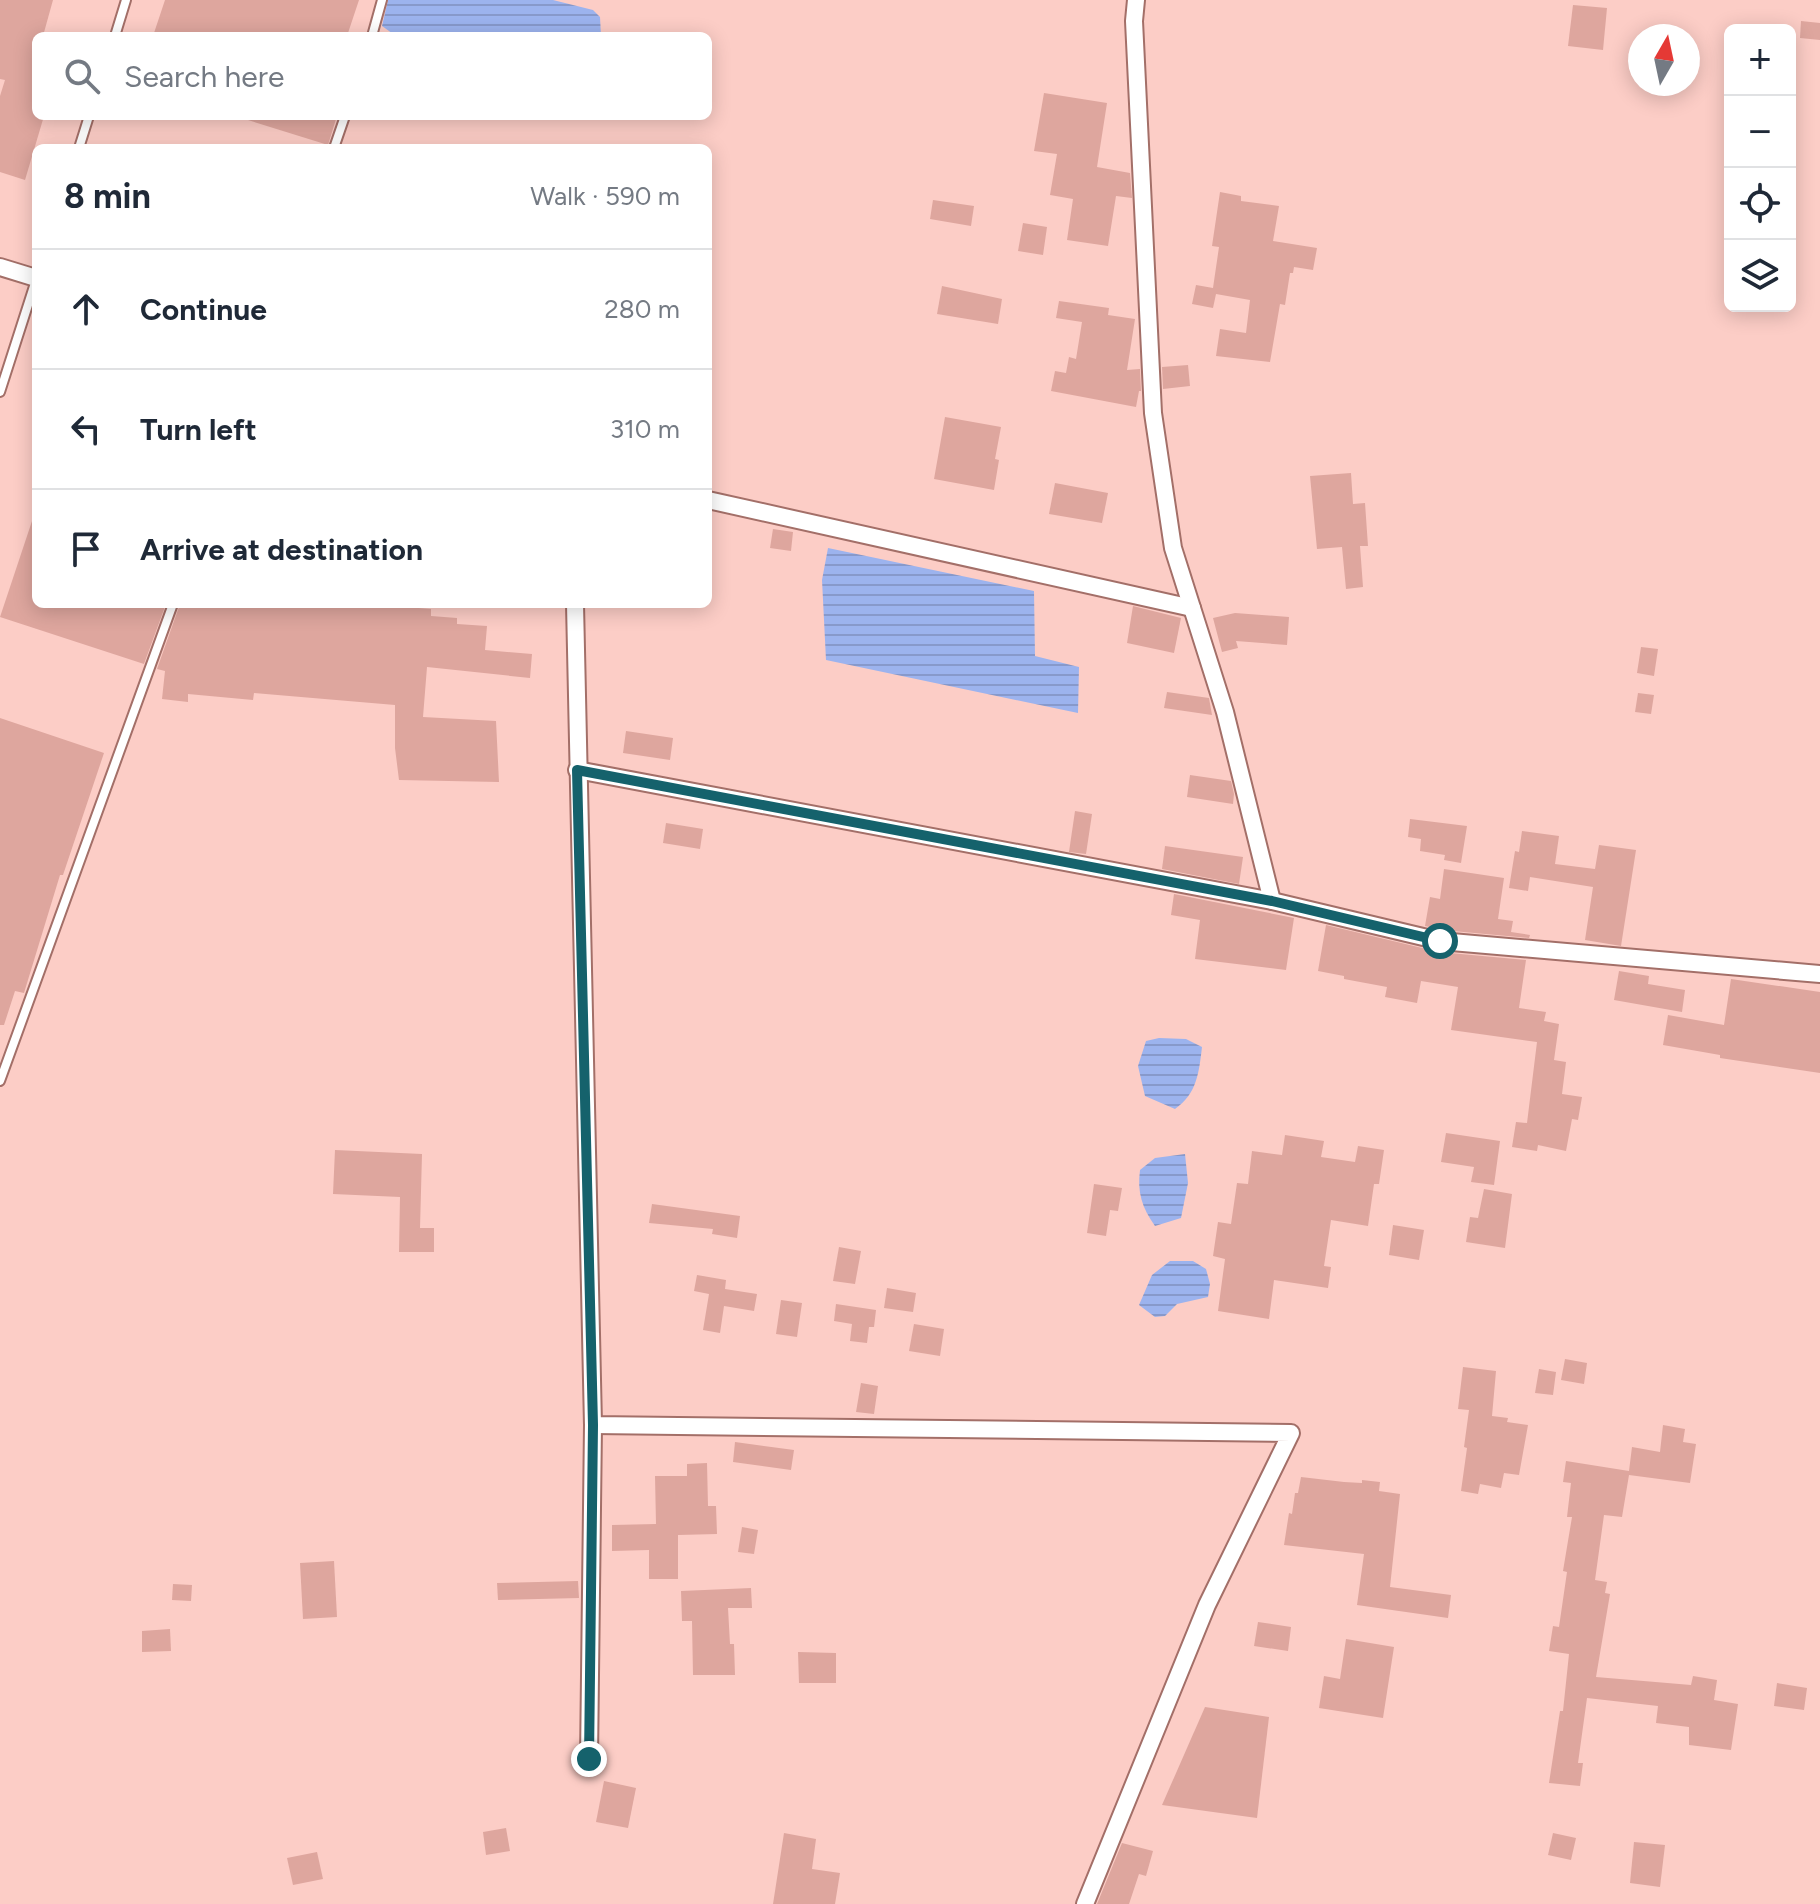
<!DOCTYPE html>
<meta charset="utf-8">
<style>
body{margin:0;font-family:Figtree,sans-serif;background:#f2f2f3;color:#1f2937}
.controls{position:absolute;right:24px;top:24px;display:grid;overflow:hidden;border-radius:12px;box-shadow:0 4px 20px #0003}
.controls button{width:72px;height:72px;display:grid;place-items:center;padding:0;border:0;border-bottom:2px solid #e0e1e3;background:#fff;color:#1f2937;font:40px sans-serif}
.compass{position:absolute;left:1628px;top:24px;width:72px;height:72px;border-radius:50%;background:#fff;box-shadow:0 4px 20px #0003;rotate:9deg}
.stop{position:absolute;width:24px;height:24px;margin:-18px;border:6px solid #15626c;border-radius:50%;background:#fff}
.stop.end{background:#15626c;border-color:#fff;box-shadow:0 2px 8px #0008}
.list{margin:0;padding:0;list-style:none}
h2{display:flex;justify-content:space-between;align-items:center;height:104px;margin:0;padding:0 32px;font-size:34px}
h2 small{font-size:26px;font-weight:400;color:#747a83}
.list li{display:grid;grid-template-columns:52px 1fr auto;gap:24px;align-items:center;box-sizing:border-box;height:120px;padding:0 32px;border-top:2px solid #e0e1e3}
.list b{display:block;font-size:30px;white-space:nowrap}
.list em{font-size:26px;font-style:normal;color:#747a83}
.icon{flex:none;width:44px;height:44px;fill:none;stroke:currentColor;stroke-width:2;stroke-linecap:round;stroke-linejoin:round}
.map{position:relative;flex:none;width:1820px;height:1904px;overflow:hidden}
.search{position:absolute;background:#fff;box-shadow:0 4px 20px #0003;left:32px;top:32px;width:680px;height:88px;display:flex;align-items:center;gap:20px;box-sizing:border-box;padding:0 28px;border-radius:12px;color:#747a83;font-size:30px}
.panel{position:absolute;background:#fff;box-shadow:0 4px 20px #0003;left:32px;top:144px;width:680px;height:464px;border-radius:12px}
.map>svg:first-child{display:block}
.water{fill:url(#water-rules)}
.building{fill:#dea69e}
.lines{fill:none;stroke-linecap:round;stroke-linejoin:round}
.service-casing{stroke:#a36f68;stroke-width:12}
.minor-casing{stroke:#a36f68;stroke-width:20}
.service{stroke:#fff;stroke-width:8}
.minor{stroke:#fff;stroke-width:16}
.route{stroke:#15626c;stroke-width:10}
</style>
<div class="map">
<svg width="1820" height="1904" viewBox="0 0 1820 1904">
<defs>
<pattern id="water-rules" width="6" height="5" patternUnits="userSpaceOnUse" patternTransform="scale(2)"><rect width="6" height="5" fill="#9cb3ee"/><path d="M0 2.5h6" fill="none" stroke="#8799cb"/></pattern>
</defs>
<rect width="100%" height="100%" fill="#fccdc6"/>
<g class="water">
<path d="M 388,0 L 553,0 L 593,10 L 600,17 L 601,36 L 396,36 L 382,26 Z"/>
<path d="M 828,548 L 1034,591 L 1035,656 L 1079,667 L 1078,713 L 826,660 L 822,580 Z"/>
<path d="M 1159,1038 L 1186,1039 L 1202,1047 C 1199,1072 1197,1094 1175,1109 L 1145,1096 L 1138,1066 L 1146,1041 Z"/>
<path d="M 1185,1154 L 1188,1183 L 1181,1218 L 1155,1226 C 1142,1208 1137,1192 1140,1170 L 1155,1158 Z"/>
<path d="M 1170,1261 L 1193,1261 L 1206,1269 L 1210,1284 L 1208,1297 L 1177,1304 L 1165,1316 L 1155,1317 L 1139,1305 L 1152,1275 Z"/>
</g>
<g class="building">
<path d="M 0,0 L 53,0 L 43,36 L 36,36 L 36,116 L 44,116 L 25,180 L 0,172 L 0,96 L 5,80 L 0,79 Z"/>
<path d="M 165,0 L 359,0 L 347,36 L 153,36 Z"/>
<path d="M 1573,5 L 1607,8 L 1603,50 L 1568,46 Z"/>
<path d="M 1801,21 L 1820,23 L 1820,40 L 1800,38 Z"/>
<path d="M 1044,93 L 1107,103 L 1097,167 L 1130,173 L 1132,198 L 1116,196 L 1108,246 L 1067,240 L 1073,199 L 1050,195 L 1057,154 L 1034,151 Z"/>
<path d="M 249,116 L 337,116 L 328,145 L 248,120 Z"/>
<path d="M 1220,192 L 1241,196 L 1241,201 L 1279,206 L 1273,241 L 1317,248 L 1313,270 L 1294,267 L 1293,273 L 1290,273 L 1285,305 L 1280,304 L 1270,362 L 1216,356 L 1220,329 L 1246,333 L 1250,300 L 1216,294 L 1213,308 L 1192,304 L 1196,285 L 1213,288 L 1219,247 L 1212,246 Z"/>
<path d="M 933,200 L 974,206 L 971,226 L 930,219 Z"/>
<path d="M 1023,223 L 1047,227 L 1043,255 L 1018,251 Z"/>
<path d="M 942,286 L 1002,299 L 998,324 L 937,314 Z"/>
<path d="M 1059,301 L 1109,308 L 1108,315 L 1135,319 L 1127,370 L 1140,369 L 1141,391 L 1139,391 L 1136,407 L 1051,391 L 1055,371 L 1066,373 L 1069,357 L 1076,359 L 1082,322 L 1056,318 Z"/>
<path d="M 1188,365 L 1190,386 L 1163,389 L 1162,367 Z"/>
<path d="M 945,417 L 1001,427 L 995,459 L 999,460 L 994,490 L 934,479 Z"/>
<path d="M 1351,473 L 1353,504 L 1365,503 L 1368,546 L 1360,546 L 1363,587 L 1346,589 L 1342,547 L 1317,549 L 1310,476 Z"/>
<path d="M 1055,483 L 1108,493 L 1102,523 L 1049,514 Z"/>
<path d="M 33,518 L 36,518 L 36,604 L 166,604 L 144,664 L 0,617 Z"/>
<path d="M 773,529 L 793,532 L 791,551 L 770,548 Z"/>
<path d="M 180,604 L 369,604 L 431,609 L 431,616 L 457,618 L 457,624 L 487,626 L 485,650 L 532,654 L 530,678 L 427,667 L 423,717 L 496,721 L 499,782 L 399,780 L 395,748 L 395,705 L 254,693 L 253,700 L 188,694 L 188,702 L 162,699 L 165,671 L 157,669 Z"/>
<path d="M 1133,606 L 1181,618 L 1174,653 L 1127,643 Z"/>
<path d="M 1235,613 L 1289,617 L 1287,645 L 1236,641 L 1238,648 L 1222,652 L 1213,618 Z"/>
<path d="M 1641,647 L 1658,649 L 1654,676 L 1637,673 Z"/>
<path d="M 1167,692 L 1209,698 L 1212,715 L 1164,708 Z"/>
<path d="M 1638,693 L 1654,695 L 1651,714 L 1635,712 Z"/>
<path d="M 0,718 L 104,753 L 63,875 L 60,875 L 24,993 L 15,991 L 4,1025 L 0,1025 Z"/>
<path d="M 626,731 L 673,738 L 670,760 L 623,753 Z"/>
<path d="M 1190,775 L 1231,781 L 1234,794 L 1233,804 L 1187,797 Z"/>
<path d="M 1075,811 L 1092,814 L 1086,854 L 1069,852 Z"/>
<path d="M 1410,819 L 1467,826 L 1461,863 L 1444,860 L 1445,855 L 1420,851 L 1421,839 L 1408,837 Z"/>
<path d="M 666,823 L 703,829 L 700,849 L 663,843 Z"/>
<path d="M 1522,831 L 1559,836 L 1555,864 L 1595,869 L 1599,845 L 1636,850 L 1621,946 L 1585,940 L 1593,887 L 1530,877 L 1528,891 L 1509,888 L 1515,851 L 1519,852 Z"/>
<path d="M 1165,846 L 1243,857 L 1239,884 L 1162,869 Z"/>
<path d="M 1444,869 L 1504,878 L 1498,919 L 1513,921 L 1511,932 L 1530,935 L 1529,938 L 1442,930 L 1425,926 L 1430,897 L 1440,899 Z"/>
<path d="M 1174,894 L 1294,918 L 1286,970 L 1195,959 L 1200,920 L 1171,915 Z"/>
<path d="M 1326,925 L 1439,952 L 1526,960 L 1519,1008 L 1546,1012 L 1544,1021 L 1559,1024 L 1554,1060 L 1566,1062 L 1562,1094 L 1582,1097 L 1578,1120 L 1572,1119 L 1566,1151 L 1538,1145 L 1537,1151 L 1512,1147 L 1516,1122 L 1527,1123 L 1537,1042 L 1451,1030 L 1458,987 L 1421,981 L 1417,1003 L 1385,997 L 1387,987 L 1344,979 L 1344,976 L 1318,971 Z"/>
<path d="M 1619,971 L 1649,976 L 1648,984 L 1685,990 L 1682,1012 L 1614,1000 Z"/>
<path d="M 1731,979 L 1820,992 L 1820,1073 L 1720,1058 L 1720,1055 L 1663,1045 L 1668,1015 L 1724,1025 Z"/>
<path d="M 1446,1133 L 1500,1141 L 1494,1185 L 1471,1182 L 1474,1167 L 1441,1162 Z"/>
<path d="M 1285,1135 L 1324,1141 L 1321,1157 L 1355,1162 L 1358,1146 L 1384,1150 L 1379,1184 L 1374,1184 L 1368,1226 L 1331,1220 L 1324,1266 L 1331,1267 L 1328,1288 L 1274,1280 L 1269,1319 L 1218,1311 L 1225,1259 L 1213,1256 L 1218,1222 L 1231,1224 L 1237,1183 L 1248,1184 L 1252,1151 L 1282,1155 Z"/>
<path d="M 335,1150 L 422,1154 L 420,1228 L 434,1228 L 434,1252 L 399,1252 L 400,1197 L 333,1194 Z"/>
<path d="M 1094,1184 L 1122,1188 L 1118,1211 L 1110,1210 L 1106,1236 L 1087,1233 Z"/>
<path d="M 1484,1189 L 1512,1194 L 1505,1248 L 1466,1242 L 1470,1217 L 1478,1218 Z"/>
<path d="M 652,1204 L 740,1216 L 737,1238 L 712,1234 L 713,1229 L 649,1223 Z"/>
<path d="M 1393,1225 L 1424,1230 L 1419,1260 L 1389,1255 Z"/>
<path d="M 839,1247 L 861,1251 L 855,1284 L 833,1281 Z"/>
<path d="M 697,1275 L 726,1280 L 725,1289 L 757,1294 L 754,1311 L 724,1306 L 720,1333 L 703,1330 L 709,1294 L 694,1291 Z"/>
<path d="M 887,1288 L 916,1293 L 913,1312 L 884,1308 Z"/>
<path d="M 781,1300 L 802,1303 L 797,1337 L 776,1334 Z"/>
<path d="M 836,1304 L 876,1310 L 874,1327 L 869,1327 L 867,1343 L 850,1341 L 852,1324 L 834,1321 Z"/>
<path d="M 914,1324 L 944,1329 L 940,1356 L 909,1351 Z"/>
<path d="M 1565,1359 L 1587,1363 L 1584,1384 L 1561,1380 Z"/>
<path d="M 1463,1367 L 1496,1371 L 1492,1416 L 1508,1418 L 1507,1422 L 1528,1425 L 1519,1475 L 1504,1473 L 1501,1488 L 1480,1484 L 1478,1494 L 1461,1491 L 1467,1448 L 1464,1447 L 1469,1410 L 1458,1409 Z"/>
<path d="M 1539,1369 L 1556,1372 L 1553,1395 L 1535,1393 Z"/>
<path d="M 861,1383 L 878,1386 L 874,1414 L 856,1412 Z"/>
<path d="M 1663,1425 L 1685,1429 L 1683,1442 L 1696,1444 L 1690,1483 L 1629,1475 L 1622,1517 L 1604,1515 L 1595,1580 L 1607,1582 L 1605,1593 L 1610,1594 L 1596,1677 L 1691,1685 L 1693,1676 L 1717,1680 L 1714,1700 L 1738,1704 L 1731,1750 L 1689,1745 L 1689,1727 L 1656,1723 L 1658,1706 L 1587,1698 L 1578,1763 L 1583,1763 L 1580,1786 L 1549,1783 L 1560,1711 L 1563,1711 L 1569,1654 L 1549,1651 L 1553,1626 L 1559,1627 L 1567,1572 L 1563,1571 L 1572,1517 L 1567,1517 L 1571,1483 L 1563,1482 L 1566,1461 L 1629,1471 L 1632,1447 L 1660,1452 Z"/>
<path d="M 735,1442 L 794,1450 L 791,1470 L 733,1462 Z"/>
<path d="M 707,1463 L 708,1506 L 716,1506 L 717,1534 L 678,1535 L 678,1579 L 649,1579 L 649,1550 L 612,1551 L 612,1525 L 656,1524 L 655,1476 L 687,1476 L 687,1464 Z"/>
<path d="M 1301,1477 L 1344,1482 L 1362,1483 L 1362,1480 L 1380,1482 L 1379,1491 L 1400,1494 L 1390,1587 L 1451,1595 L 1448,1618 L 1357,1605 L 1364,1554 L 1284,1545 L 1289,1513 L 1292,1514 L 1295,1493 L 1298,1493 Z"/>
<path d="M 742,1527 L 758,1530 L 754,1554 L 738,1552 Z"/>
<path d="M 334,1561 L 337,1617 L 303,1619 L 300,1563 Z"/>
<path d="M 578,1581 L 579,1598 L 498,1600 L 497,1583 Z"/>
<path d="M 173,1584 L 192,1585 L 191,1601 L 172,1600 Z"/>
<path d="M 751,1588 L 752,1608 L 728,1608 L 730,1644 L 734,1644 L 735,1675 L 693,1675 L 692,1621 L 682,1621 L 681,1591 Z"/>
<path d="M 1258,1622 L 1291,1627 L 1288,1651 L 1254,1646 Z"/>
<path d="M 170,1629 L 171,1651 L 142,1652 L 142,1631 Z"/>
<path d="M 1346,1639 L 1394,1647 L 1383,1718 L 1319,1708 L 1324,1676 L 1340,1679 Z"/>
<path d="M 798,1652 L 836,1653 L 836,1683 L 799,1683 Z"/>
<path d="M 1777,1683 L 1807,1688 L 1804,1710 L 1774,1706 Z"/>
<path d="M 1205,1707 L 1269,1717 L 1257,1818 L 1162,1805 Z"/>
<path d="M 604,1781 L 636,1788 L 628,1828 L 596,1822 Z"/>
<path d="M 506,1828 L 510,1851 L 486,1855 L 483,1832 Z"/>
<path d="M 784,1833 L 816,1839 L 812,1869 L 840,1873 L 835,1904 L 773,1904 Z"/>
<path d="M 1553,1833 L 1576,1838 L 1571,1860 L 1548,1855 Z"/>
<path d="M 1634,1842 L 1665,1845 L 1660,1887 L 1630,1883 Z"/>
<path d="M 1122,1843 L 1153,1851 L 1146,1876 L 1139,1874 L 1129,1904 L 1097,1904 Z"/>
<path d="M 317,1852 L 323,1879 L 293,1885 L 287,1858 Z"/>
</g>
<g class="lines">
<defs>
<g id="service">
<path d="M 115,36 L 126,0"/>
<path d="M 372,36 L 382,0"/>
<path d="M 79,148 L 89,116"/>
<path d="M 334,148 L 345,116"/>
<path d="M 0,392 L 36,280"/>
<path d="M 0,1081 L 173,604"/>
</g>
<g id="minor">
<path d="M 1136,0 L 1134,21 L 1153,413 L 1173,548 L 1225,712 L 1272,901"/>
<path d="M 0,267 L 36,278"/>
<path d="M 708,500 L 1192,608"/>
<path d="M 575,604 L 593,1425 L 1291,1433 L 1207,1605 L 1085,1904"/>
<path d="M 577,770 L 1272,901 L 1440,941 L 1820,974"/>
<path d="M 589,1759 L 593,1425"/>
</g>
</defs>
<use href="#service" class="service-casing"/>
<use href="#minor" class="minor-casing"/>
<use href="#service" class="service"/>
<use href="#minor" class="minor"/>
</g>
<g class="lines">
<path class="route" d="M 589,1759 L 593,1425 L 577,770 L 1272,901 L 1440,941"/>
</g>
</svg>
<div class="controls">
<button>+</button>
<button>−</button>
<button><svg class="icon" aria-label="locate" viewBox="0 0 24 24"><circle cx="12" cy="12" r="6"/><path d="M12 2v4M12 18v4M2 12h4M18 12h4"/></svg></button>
<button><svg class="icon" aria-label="layers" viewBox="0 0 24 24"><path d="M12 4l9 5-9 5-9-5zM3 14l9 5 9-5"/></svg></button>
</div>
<svg class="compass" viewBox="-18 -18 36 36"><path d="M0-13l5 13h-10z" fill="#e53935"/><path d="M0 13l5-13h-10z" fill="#747a83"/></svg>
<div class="stop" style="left:1440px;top:941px"></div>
<div class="stop end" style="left:589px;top:1759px"></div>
<div class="search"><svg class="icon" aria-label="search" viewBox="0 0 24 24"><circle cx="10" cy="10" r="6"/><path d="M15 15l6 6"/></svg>Search here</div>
<section class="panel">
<h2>8 min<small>Walk · 590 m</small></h2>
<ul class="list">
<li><svg class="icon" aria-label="ahead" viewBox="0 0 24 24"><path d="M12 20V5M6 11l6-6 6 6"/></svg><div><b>Continue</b></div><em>280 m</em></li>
<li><svg class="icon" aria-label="left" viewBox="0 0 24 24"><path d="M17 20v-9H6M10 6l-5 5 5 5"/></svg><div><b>Turn left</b></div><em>310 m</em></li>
<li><svg class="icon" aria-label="arrive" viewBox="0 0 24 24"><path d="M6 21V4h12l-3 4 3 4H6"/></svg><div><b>Arrive at destination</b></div></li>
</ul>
</section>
</div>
